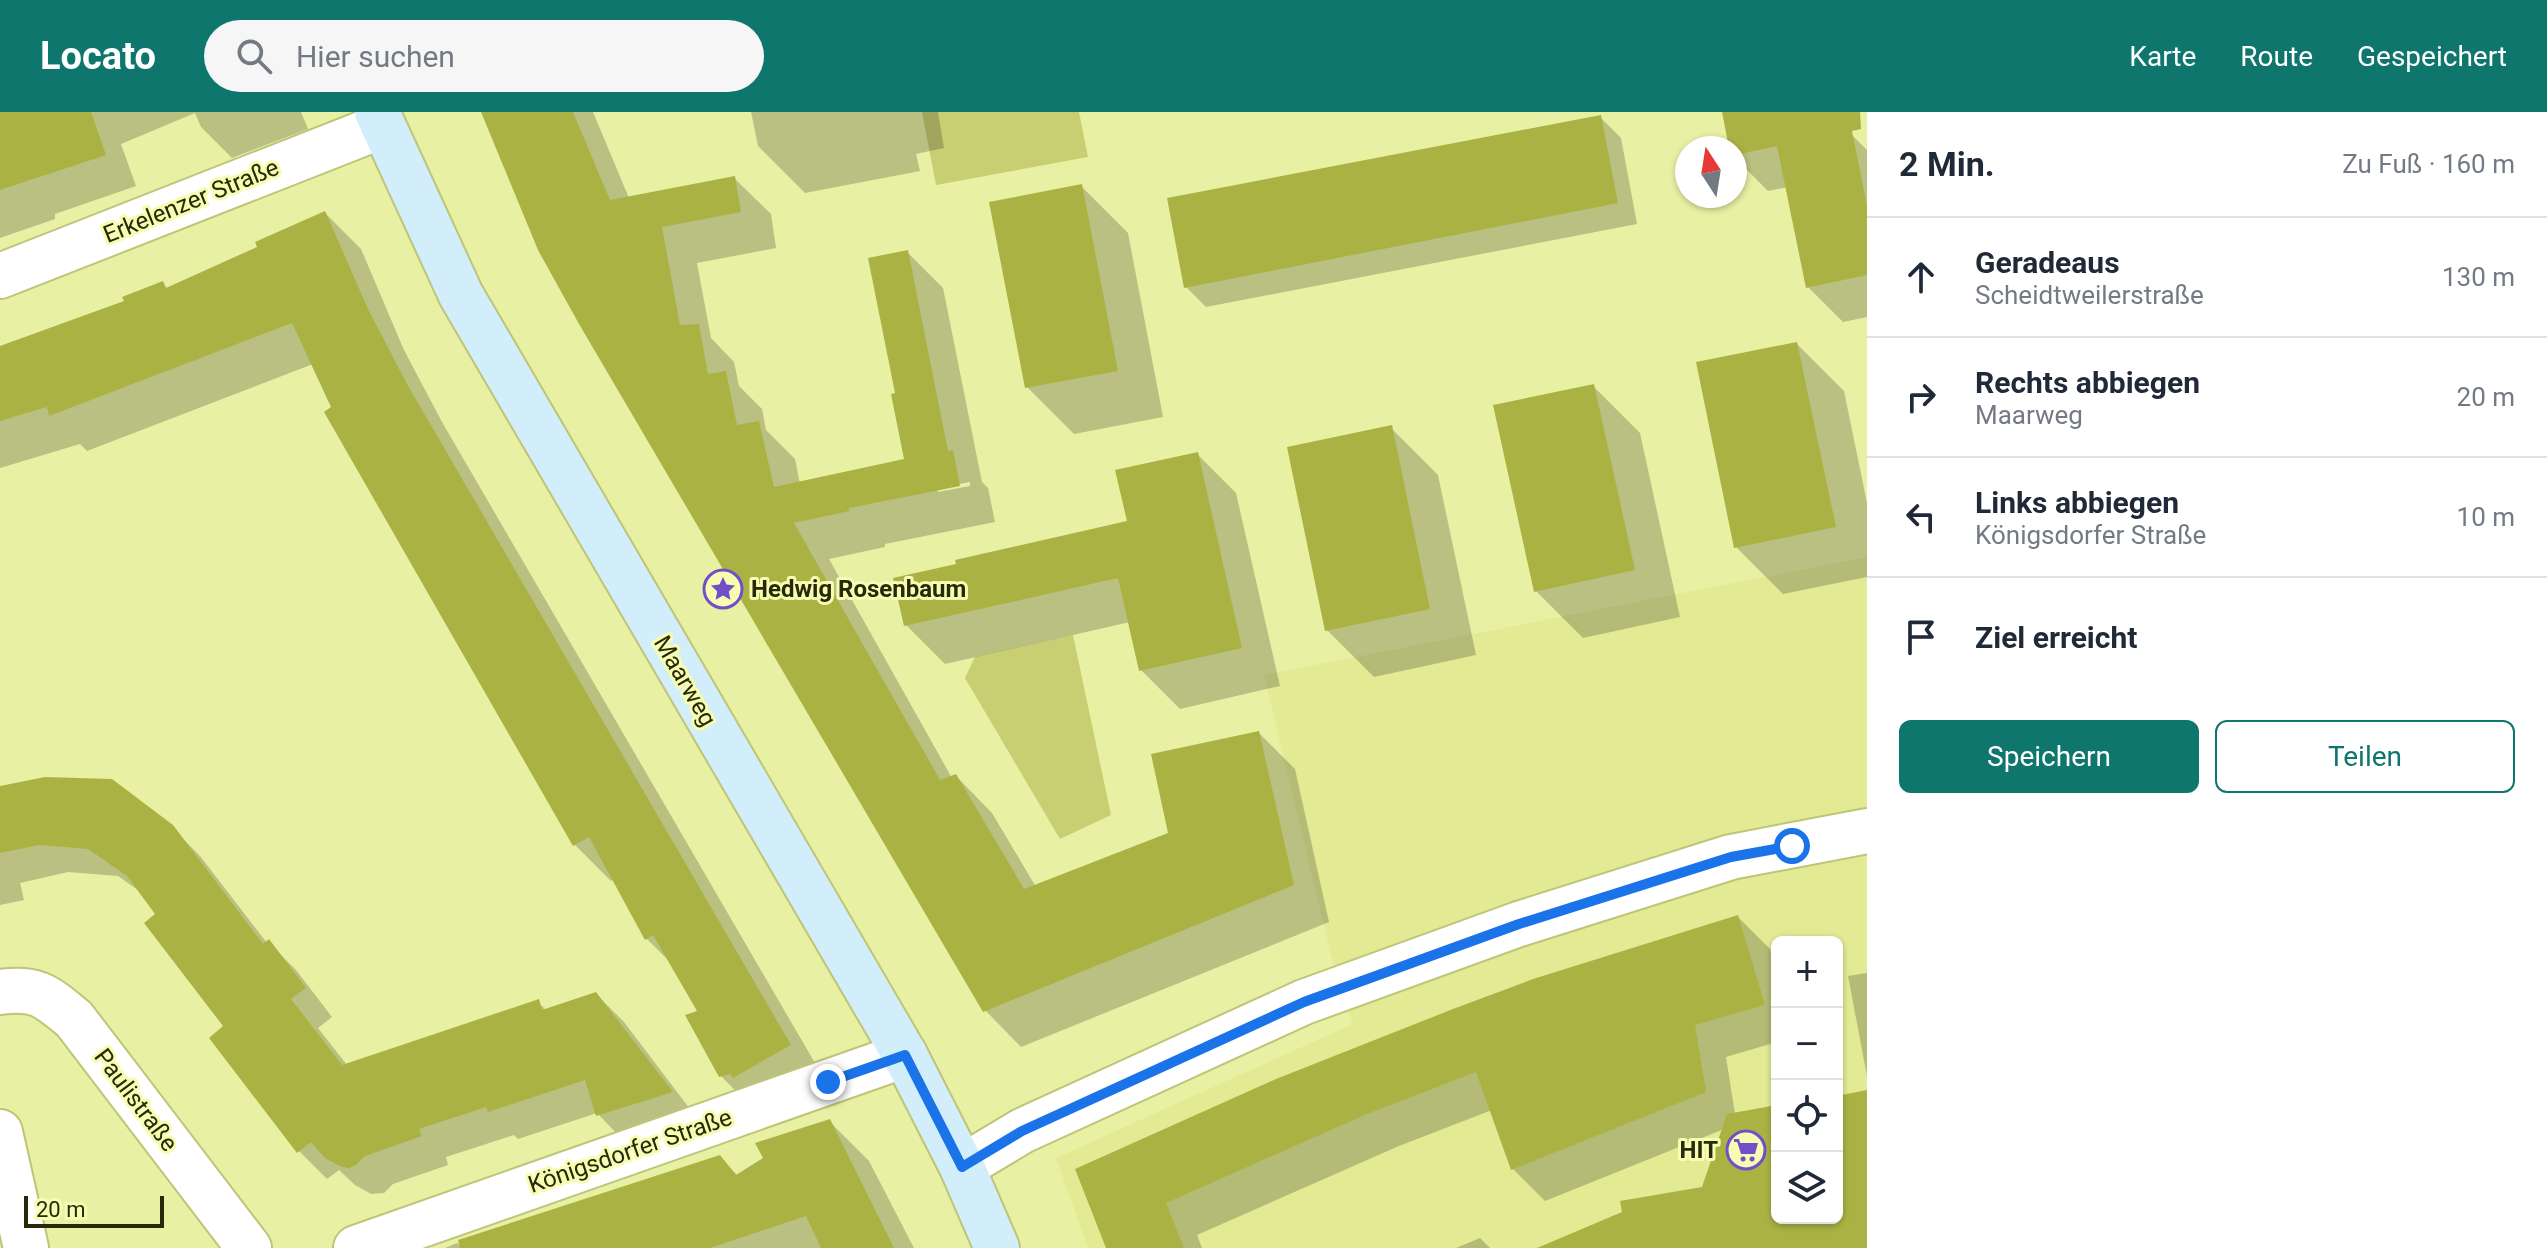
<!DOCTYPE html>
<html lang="de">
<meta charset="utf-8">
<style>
body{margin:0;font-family:Roboto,sans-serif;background:#f6f6f7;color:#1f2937}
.controls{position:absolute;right:24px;bottom:24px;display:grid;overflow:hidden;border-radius:12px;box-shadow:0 2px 6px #0004}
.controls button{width:72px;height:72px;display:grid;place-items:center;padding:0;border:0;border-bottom:2px solid #e0e1e3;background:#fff;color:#1f2937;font:40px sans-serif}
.compass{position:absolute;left:1675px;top:24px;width:72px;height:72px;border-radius:50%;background:#fff;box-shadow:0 2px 6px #0004;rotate:348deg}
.scale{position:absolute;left:24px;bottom:20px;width:140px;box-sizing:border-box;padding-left:8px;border:4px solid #27290a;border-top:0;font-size:22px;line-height:28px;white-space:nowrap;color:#27290a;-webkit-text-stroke:6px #f6fdb0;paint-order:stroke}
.stop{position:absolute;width:24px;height:24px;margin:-18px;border:6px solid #1a73e8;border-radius:50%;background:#fff}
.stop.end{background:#1a73e8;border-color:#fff;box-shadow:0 2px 8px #0008}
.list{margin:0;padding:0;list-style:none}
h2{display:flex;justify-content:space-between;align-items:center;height:104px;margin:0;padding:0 32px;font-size:34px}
h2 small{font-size:26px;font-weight:400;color:#747a83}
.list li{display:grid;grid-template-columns:52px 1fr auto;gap:24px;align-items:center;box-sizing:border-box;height:120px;padding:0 32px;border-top:2px solid #e0e1e3}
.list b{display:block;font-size:30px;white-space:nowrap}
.list p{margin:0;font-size:26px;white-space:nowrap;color:#747a83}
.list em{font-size:26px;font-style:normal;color:#747a83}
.actions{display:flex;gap:16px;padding:24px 32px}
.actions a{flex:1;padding:18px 0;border:2px solid #0f766e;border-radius:12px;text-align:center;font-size:28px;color:#0f766e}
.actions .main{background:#0f766e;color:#fff}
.icon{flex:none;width:44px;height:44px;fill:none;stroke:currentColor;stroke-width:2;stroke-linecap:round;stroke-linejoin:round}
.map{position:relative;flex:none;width:1867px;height:1136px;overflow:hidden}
header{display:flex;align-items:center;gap:48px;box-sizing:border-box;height:112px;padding:0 40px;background:#0f766e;color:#fff}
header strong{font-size:38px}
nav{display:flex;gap:44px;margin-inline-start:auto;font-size:28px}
.search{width:560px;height:72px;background:#f6f6f7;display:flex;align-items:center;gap:20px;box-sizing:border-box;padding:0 28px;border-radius:44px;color:#747a83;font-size:30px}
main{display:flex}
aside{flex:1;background:#fff}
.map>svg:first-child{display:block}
.built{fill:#e2ea94;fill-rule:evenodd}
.green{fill:#c7cf72}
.shadow{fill:#0003;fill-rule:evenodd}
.building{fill:#abb244}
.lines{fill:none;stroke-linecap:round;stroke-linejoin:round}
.street-casing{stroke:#bec579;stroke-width:48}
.secondary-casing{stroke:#bec579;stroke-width:48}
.street{stroke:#fff;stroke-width:44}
.secondary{stroke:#d2eefb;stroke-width:44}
.route{stroke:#1a73e8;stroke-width:10}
.labels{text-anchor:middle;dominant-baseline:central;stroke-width:6;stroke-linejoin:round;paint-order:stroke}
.street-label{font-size:24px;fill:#27290a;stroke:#f6fdb0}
.poi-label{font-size:24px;font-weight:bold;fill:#27290a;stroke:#f6fdb0;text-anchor:start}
</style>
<header>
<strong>Locato</strong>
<div class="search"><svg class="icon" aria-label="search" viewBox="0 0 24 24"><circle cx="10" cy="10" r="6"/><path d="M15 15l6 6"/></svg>Hier suchen</div>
<nav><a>Karte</a><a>Route</a><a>Gespeichert</a></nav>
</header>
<main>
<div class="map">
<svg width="1867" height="1136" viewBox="0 0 1867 1136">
<rect width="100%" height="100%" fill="#e8f0a3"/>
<path class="built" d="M 1867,445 L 1867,1136 L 1088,1136 L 1056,1046 L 1353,912 L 1331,843 L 1264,563 ZM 1777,830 L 1837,830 L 1837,1106 L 1777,1106 Z"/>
<g class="green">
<path d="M 922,0 L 1079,0 L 1088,45 L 936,73 Z"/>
<path d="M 1073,523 L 1111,703 L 1060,727 L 965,566 L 975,545 Z"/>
</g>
<g class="shadow">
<path d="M 12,0 L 301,0 L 308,17 L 232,46 L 201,15 L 195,1 L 121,32 L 136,74 L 55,102 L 55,107 L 0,126 L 0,4 Z"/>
<path d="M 483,0 L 593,0 L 629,86 L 734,66 L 771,102 L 776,136 L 697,151 L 711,226 L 734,250 L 739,274 L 762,297 L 766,318 L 795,347 L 800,372 L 906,349 L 897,283 L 907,140 L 943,176 L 982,370 L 988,376 L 995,410 L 885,432 L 885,435 L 829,447 L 952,666 L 956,664 L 992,701 L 1036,775 L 1170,722 L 1259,621 L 1295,657 L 1329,810 L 1021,935 L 985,898 ZM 970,370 L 970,374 L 938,380 L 938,376 Z"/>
<path d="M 751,0 L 938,0 L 944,36 L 916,42 L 920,59 L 805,81 L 758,34 Z"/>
<path d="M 1724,0 L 1836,0 L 1851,22 L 1867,38 L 1867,205 L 1843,210 L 1808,175 L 1788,75 L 1768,79 L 1735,46 L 1735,36 L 1731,36 Z"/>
<path d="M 1600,5 L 1621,26 L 1637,112 L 1206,195 L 1186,175 Z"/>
<path d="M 1081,74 L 1128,121 L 1163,305 L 1074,322 L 1027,275 Z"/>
<path d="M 325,101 L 361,137 L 404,238 L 442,310 L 826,970 L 757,1001 L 721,964 L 700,900 L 672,852 L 646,826 L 614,767 L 611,769 L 574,732 L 334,296 L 313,252 L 87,339 L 80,332 L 0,356 L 0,236 L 126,191 L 163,172 L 168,177 L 260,136 Z"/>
<path d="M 1797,232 L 1844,279 L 1867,391 L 1867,465 L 1783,482 L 1736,435 Z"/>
<path d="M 1593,274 L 1640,321 L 1680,505 L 1583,526 L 1536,479 Z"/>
<path d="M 1391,316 L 1438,363 L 1476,543 L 1374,565 L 1327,518 Z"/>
<path d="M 1197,342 L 1236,381 L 1280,574 L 1180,597 L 1141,558 L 1130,510 L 945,552 L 906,513 L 1129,411 Z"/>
<path d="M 0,676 L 171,715 L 200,744 L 267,831 L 268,830 L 296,858 L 332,905 L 318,916 L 347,953 L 538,890 L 546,898 L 596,882 L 624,910 L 699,1009 L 626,1031 L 597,1001 L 518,1027 L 514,1023 L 446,1045 L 448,1053 L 393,1072 L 384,1081 L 371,1082 L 355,1073 L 339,1058 L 327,1067 L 299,1039 L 158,802 L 142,781 L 118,764 L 68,760 L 20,771 L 24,788 L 0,793 Z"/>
<path d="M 1738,805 L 1770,837 L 1777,862 L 1777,930 L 1726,945 L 1735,1002 L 1777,995 L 1777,1106 L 1837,1106 L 1837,985 L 1867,980 L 1867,1136 L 1570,1136 L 1703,1076 L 1724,1017 L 1545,1089 L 1513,1057 L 1492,998 L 1399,1034 L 1197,1123 L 1202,1136 L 1108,1136 L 1077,1058 Z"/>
<path d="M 1867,861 L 1867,964 L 1848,864 Z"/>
<path d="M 829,1009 L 869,1049 L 914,1136 L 532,1136 L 720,1045 L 738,1064 Z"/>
<path d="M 1480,1126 L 1490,1136 L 1456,1136 Z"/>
<path d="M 457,1131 L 463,1136 L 445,1136 Z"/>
</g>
<g class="building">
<path d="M 0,0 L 91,0 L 106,43 L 0,78 Z"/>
<path d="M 481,0 L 573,0 L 610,88 L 735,64 L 741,100 L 662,115 L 680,213 L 699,212 L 708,262 L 726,259 L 737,313 L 759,309 L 774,375 L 904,347 L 891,282 L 895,281 L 868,146 L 908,138 L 948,339 L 953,338 L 960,374 L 849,396 L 849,399 L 794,411 L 940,668 L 956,662 L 1024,777 L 1168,721 L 1151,642 L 1259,619 L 1294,773 L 983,900 L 579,212 L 538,138 Z"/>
<path d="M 1722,0 L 1860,0 L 1861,17 L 1852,19 L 1867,94 L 1867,163 L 1806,176 L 1777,34 L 1735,43 L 1735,36 L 1729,36 Z"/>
<path d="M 1601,3 L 1618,91 L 1184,176 L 1167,86 Z"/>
<path d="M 1082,72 L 1118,259 L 1025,276 L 989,90 Z"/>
<path d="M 325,99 L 369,199 L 407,272 L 791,933 L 733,966 L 730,962 L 719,965 L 685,903 L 697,899 L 653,823 L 645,828 L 589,725 L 573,734 L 324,300 L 331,295 L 292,211 L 49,304 L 47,295 L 0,309 L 0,234 L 124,189 L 122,185 L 163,169 L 166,176 L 257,135 L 255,130 Z"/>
<path d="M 1797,230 L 1836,415 L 1734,436 L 1696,250 Z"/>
<path d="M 1594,272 L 1635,458 L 1534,480 L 1493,293 Z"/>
<path d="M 1392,313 L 1430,497 L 1325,519 L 1287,335 Z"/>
<path d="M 1198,340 L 1242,536 L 1139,559 L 1118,466 L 904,514 L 893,466 L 956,452 L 955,448 L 1127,409 L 1115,358 Z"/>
<path d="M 45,665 L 112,667 L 173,713 L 263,832 L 269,827 L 306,876 L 291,887 L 342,953 L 539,887 L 542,898 L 596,880 L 673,980 L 596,1004 L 585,968 L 488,1000 L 486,995 L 419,1017 L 422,1024 L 365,1044 L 356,1053 L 349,1056 L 342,1055 L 325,1046 L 311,1030 L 297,1041 L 209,926 L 223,914 L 144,811 L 155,802 L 127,764 L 88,737 L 39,733 L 0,741 L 0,674 Z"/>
<path d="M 1738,803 L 1765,893 L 1695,913 L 1706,980 L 1511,1058 L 1476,960 L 1367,1002 L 1166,1091 L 1184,1136 L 1106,1136 L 1075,1057 L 1276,967 L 1453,897 L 1533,867 Z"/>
<path d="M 1867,978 L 1867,1136 L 1537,1136 L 1622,1100 L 1620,1089 L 1702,1075 L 1727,1002 L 1777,993 L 1777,1106 L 1837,1106 L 1837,984 Z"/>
<path d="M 830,1007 L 894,1136 L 821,1136 L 806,1104 L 710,1136 L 460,1136 L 458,1128 L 720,1043 L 736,1063 L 763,1046 L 755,1031 Z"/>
</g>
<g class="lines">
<defs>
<g id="street">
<path d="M 0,164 L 382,14"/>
<path d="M 0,880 C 37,875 46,884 74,907 L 249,1136"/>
<path d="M 0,1020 L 26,1136"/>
<path d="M 962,1055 L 1022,1019 L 1304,890 L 1519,812 L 1731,745 L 1867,719"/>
<path d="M 356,1136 L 905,943"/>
</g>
<path id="secondary" d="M 377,0 L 461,183 L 905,943 L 962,1055 L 997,1136"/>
</defs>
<use href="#street" class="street-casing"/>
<use href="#secondary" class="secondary-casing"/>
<use href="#street" class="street"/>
<use href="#secondary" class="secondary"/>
</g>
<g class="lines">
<path class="route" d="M 828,970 L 905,943 L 962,1055 L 1022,1019 L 1304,890 L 1519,812 L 1731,745 L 1792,734"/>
</g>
<defs>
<symbol id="sight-ring" viewBox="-11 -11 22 22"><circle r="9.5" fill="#f6fdb0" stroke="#724fc8" stroke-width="1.5"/><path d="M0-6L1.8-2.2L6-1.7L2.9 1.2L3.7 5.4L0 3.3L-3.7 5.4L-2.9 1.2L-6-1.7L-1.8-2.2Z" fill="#724fc8"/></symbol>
<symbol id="supermarket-ring" viewBox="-11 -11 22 22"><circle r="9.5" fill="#f6fdb0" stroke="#724fc8" stroke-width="1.5"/><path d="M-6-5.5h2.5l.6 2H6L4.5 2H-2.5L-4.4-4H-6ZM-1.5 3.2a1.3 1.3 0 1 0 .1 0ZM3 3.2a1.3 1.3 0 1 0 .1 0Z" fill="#724fc8"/></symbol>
</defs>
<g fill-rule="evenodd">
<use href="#sight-ring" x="701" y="455" width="44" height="44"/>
<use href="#supermarket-ring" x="1724" y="1016" width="44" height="44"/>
</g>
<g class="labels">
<g class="street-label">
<text transform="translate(191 89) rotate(-22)">Erkelenzer Straße</text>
<text transform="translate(685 569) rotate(60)">Maarweg</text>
<text transform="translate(136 988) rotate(53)">Paulistraße</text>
<text transform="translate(630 1039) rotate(-19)">Königsdorfer Straße</text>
</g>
<g class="poi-label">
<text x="751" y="477">Hedwig Rosenbaum</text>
<text x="1718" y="1038" text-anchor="end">HIT</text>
</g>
</g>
</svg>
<div class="controls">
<button>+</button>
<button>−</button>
<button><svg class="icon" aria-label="locate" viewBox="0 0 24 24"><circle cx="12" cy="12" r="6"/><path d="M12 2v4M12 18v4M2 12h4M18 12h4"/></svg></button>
<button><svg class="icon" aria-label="layers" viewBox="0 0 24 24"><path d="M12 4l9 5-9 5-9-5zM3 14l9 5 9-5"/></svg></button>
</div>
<svg class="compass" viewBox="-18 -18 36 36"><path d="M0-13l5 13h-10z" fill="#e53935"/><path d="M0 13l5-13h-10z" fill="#747a83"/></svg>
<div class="scale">20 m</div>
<div class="stop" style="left:1792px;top:734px"></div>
<div class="stop end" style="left:828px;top:970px"></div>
</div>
<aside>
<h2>2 Min.<small>Zu Fuß · 160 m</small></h2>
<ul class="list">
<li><svg class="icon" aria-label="ahead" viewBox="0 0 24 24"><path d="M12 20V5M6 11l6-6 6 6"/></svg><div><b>Geradeaus</b><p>Scheidtweilerstraße</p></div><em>130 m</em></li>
<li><svg class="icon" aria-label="right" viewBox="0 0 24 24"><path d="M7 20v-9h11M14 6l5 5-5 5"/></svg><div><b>Rechts abbiegen</b><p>Maarweg</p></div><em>20 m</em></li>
<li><svg class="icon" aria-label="left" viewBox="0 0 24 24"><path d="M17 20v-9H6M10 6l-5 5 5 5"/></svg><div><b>Links abbiegen</b><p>Königsdorfer Straße</p></div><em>10 m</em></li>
<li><svg class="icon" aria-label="arrive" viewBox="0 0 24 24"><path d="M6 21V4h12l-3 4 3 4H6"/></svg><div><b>Ziel erreicht</b></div></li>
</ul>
<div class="actions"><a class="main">Speichern</a><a>Teilen</a></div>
</aside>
</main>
